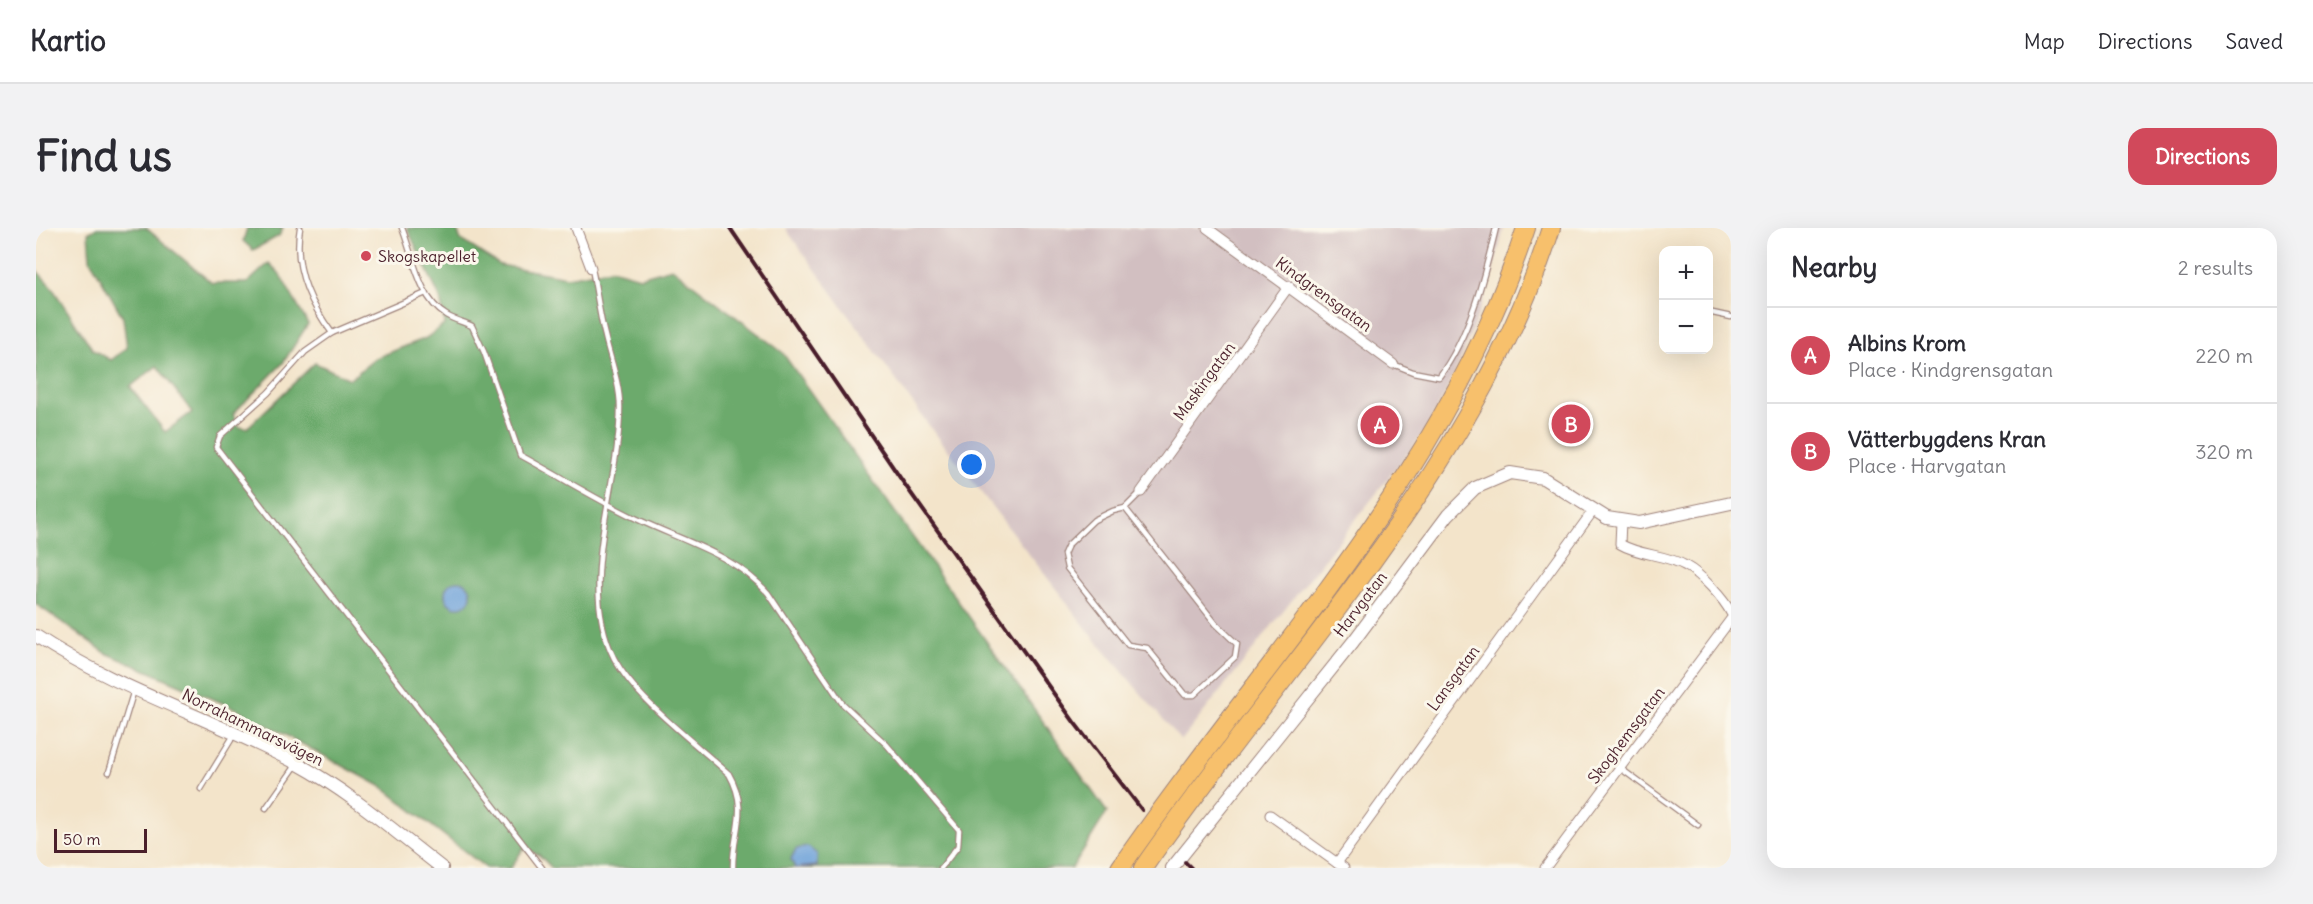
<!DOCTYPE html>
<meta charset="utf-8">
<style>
body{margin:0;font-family:Delius,sans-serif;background:#f2f2f3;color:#2b2b33}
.controls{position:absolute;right:18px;top:18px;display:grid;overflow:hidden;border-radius:12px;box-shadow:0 6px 24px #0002}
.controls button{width:54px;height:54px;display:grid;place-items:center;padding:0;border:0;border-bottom:2px solid #e1e1e2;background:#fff;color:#2b2b33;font:30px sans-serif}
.scale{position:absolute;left:18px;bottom:15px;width:93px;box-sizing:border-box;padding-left:6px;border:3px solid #4a1f2b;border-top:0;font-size:16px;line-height:21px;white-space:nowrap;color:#4a1f2b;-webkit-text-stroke:4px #fbf7ec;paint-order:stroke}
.you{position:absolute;left:936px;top:237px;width:21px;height:21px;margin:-15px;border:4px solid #fff;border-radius:50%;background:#1a73e8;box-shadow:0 0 0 9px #1a73e833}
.badge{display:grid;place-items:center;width:39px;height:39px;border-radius:50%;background:#d1495b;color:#fff;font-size:20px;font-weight:700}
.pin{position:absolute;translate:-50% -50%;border:3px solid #fff;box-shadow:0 2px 6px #0006}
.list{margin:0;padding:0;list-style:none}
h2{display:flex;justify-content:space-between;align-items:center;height:78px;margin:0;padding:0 24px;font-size:26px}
h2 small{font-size:20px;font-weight:400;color:#7c7c81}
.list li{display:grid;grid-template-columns:39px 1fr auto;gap:18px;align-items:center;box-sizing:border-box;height:96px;padding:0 24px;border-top:2px solid #e1e1e2}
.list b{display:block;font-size:22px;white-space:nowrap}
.list p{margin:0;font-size:20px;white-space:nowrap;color:#7c7c81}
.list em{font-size:20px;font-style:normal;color:#7c7c81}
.map{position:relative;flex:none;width:1695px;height:640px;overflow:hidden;border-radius:18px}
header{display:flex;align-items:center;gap:36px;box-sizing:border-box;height:84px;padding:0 30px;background:#fff;border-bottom:2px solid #e1e1e2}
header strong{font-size:28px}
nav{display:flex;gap:33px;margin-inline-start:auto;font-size:21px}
.intro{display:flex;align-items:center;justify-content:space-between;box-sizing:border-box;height:144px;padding:0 36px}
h1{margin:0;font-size:42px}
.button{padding:15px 27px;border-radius:18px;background:#d1495b;color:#fff;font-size:21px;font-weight:700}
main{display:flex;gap:36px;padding:0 36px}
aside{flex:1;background:#fff;border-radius:18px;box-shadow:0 6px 24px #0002}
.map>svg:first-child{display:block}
.industrial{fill:#d2bfc1}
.forest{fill:#6caa6c;stroke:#5b644c;stroke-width:1.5;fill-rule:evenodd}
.water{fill:#6da1d9;stroke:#5c6082;stroke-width:1.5}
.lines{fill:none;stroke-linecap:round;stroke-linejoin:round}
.service-casing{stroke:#9e827a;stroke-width:7}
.minor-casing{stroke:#9e827a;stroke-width:11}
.tertiary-casing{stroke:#9e827a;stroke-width:14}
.motorway-casing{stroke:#9e827a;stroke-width:20}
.service{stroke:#fff;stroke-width:4.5}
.minor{stroke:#fff;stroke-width:9}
.tertiary{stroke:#fff;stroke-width:12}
.motorway{stroke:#f7c06c;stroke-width:18}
.rail{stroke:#4a1f2b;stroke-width:4}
.poi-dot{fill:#d1495b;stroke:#fbf7ec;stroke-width:2}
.labels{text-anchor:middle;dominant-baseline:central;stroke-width:6;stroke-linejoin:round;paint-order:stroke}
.poi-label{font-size:16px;fill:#4a1f2b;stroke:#fbf7ec;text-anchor:start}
.street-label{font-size:16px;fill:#4a1f2b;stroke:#fbf7ec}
</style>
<header>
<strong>Kartio</strong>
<nav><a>Map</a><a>Directions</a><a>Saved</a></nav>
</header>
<div class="intro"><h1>Find us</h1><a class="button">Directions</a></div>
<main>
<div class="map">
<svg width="1695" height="640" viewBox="0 0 1695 640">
<rect width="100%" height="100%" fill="#fbf7ec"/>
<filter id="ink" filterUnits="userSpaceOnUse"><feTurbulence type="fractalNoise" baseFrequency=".0167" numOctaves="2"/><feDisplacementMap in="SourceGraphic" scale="12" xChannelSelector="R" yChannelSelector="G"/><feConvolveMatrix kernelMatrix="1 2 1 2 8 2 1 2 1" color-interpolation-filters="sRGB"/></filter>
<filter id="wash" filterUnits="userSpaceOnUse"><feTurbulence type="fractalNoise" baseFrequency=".008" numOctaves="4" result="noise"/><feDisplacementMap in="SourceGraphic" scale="24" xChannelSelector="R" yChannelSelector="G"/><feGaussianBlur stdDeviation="1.35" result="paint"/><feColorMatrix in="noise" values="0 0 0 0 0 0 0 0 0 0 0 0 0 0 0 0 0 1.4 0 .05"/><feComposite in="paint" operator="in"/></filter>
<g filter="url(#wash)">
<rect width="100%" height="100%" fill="#f3e4ca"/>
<path class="industrial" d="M 749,0 L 1468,0 L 1454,54 L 1427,126 L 1407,170 L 1384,210 L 1145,513 L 1058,410 L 892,196 Z"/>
<g class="forest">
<path d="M 61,0 L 110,0 L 176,55 L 211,55 L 233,35 L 243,45 L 272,96 L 247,135 L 197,186 L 203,199 L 211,200 L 279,135 L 314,151 L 340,130 L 390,110 L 409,96 L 404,70 L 371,0 L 420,0 L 425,12 L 464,37 L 531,49 L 576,41 L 604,49 L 636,40 L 746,124 L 1071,584 L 1036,640 L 516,640 L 503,627 L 487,621 L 475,640 L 450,640 L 346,559 L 205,483 L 70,425 L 0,376 L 0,42 L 15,58 L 57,122 L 75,132 L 91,120 L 87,90 L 54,31 L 52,5 ZM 121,138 L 156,184 L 129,204 L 94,159 Z"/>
<path d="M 211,0 L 247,0 L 243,8 L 217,22 L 207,13 Z"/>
</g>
<g class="water">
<circle cx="422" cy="366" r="13"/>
<path d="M 772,619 L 781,626 L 781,638 L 759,640 L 755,631 L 760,621 Z"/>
</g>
</g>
<g filter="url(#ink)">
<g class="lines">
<defs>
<g id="service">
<path d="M 264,0 C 257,39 273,74 296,105"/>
<path d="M 366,0 C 377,27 383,71 410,87 C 418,92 428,94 436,98 L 448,124 L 484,227 C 523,248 561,272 601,291 C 646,313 698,326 732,365 L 806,475 L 851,517 L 923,602 L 922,618 L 905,640"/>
<path d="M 556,41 C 561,63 563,86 569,108 C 574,130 584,156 584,179 C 584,258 540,354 578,430 C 600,472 658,514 693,546 C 714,583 696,604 697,640"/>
<path d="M 390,65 L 296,105 L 269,124 L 232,165 L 184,208 L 180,219 L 506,640"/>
<path d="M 1672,84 L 1695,89"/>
<path d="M 1357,136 L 1377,144 L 1403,149 C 1434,108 1448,49 1460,0"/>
<path d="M 1089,280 L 1180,396 L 1201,416 L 1199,429 L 1158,467 L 1149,467 L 1111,420 L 1092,417 L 1031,340 L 1028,326 L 1032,317 L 1058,292 L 1077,283 L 1089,280 L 1105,264"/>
<path d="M 1584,540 L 1662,597"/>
<path d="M 73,544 L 98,462"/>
<path d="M 165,561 L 198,507"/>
<path d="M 230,580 L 261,536"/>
</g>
<g id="minor">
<path d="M 540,0 L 555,40"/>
<path d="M 1171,0 L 1357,136"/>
<path d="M 1105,264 L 1253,58"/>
<path d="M 1585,293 L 1584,316 C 1604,328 1630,326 1650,338 C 1665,346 1688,371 1695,385"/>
<path d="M 1234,587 L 1308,640"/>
<path d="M 1301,635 L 1557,283"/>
<path d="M 1509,640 L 1695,391"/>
</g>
<g id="tertiary">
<path d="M 0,408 C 82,462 176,490 262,536 C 315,565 358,603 406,640"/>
<path d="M 1136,640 L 1317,414 L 1412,287 L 1439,260 L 1474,245 L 1507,250 L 1571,290 L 1603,295 L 1695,275"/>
</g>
<g id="motorway">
<path d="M 1084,640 C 1227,432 1412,245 1490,0"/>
<path d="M 1107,640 C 1248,435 1440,242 1515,0"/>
</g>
</defs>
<use href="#service" class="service-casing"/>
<use href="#minor" class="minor-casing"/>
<use href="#tertiary" class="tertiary-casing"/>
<use href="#motorway" class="motorway-casing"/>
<use href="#service" class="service"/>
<use href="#minor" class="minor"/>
<use href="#tertiary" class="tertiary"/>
<use href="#motorway" class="motorway"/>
<g class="rail">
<path d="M 694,0 L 867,254 L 1038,494 L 1106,582"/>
<path d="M 1149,634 L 1155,640"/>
</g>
</g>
</g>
<circle class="poi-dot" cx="330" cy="28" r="6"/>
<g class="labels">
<g class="poi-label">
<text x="342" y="28">Skogskapellet</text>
</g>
<g class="street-label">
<text transform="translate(1288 66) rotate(36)">Kindgrensgatan</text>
<text transform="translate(1168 153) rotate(-54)">Maskingatan</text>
<text transform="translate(1324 376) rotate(-53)">Harvgatan</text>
<text transform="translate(1417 450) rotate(-54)">Lansgatan</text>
<text transform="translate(217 499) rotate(26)">Norrahammarsvägen</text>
<text transform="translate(1590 507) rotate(-53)">Skoghemsgatan</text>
</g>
</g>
</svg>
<div class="controls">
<button>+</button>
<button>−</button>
</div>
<div class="scale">50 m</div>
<div class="you"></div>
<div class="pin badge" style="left:1344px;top:197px">A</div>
<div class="pin badge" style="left:1535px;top:196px">B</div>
</div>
<aside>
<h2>Nearby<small>2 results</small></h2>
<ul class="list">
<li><span class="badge">A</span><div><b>Albins Krom</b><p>Place · Kindgrensgatan</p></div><em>220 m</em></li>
<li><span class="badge">B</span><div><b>Vätterbygdens Kran</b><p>Place · Harvgatan</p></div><em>320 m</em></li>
</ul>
</aside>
</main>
